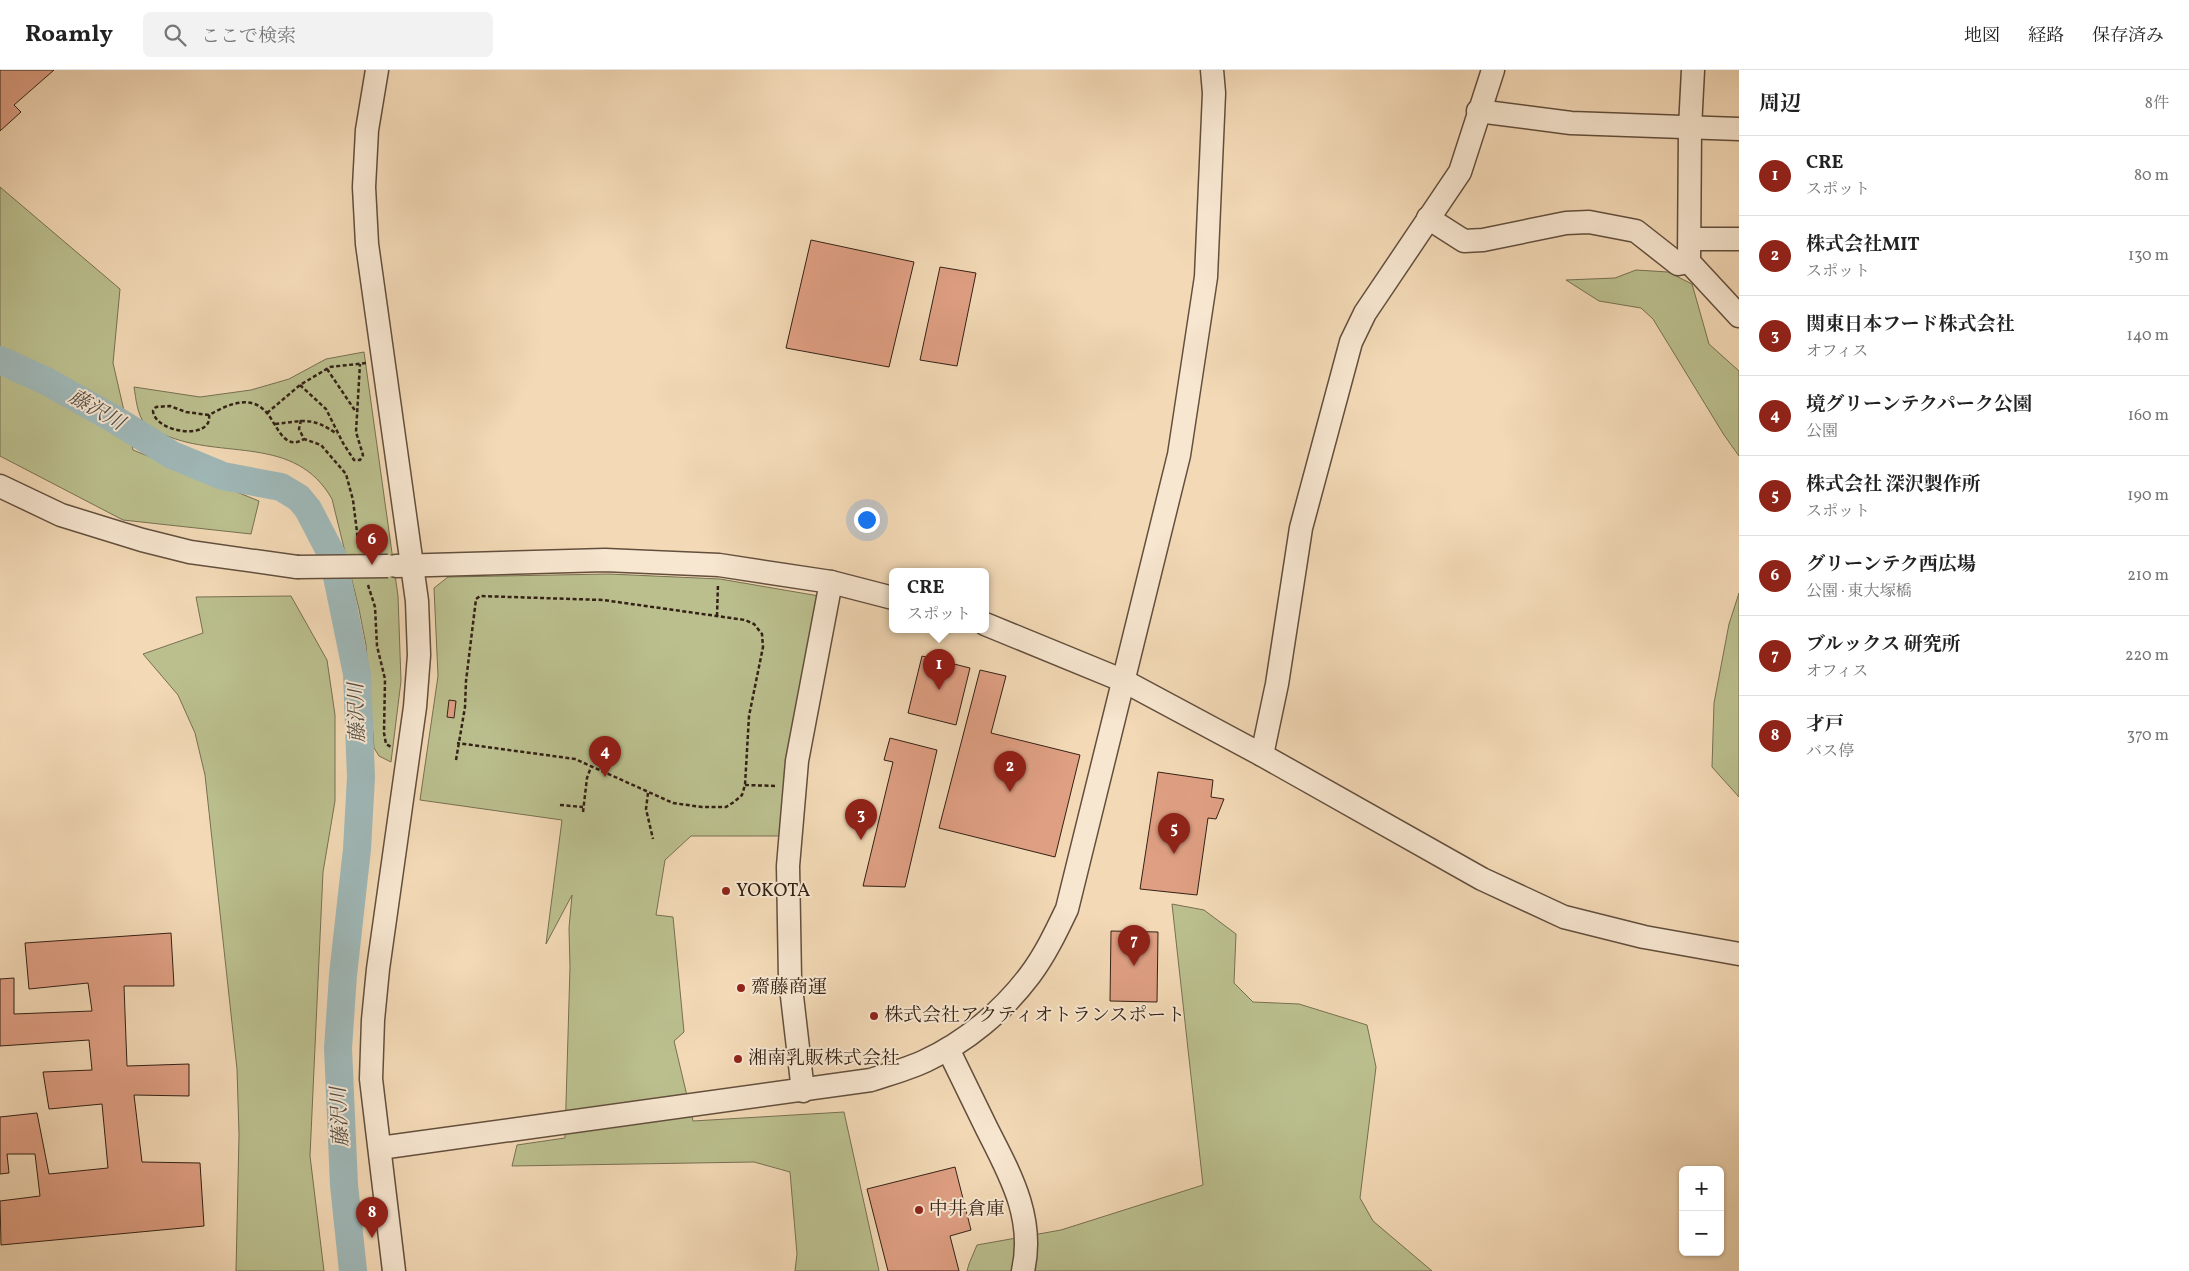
<!DOCTYPE html>
<html lang="ja">
<meta charset="utf-8">
<style>
body{margin:0;font-family:Vollkorn,"Noto Serif JP",serif;background:#f2f2f2;color:#222}
.controls{position:absolute;right:15px;bottom:15px;display:grid;overflow:hidden;border-radius:8px;box-shadow:0 1px 4px #0004}
.controls button{width:45px;height:45px;display:grid;place-items:center;padding:0;border:0;border-bottom:1px solid #e0e0e0;background:#fff;color:#222;font:25px sans-serif}
.you{position:absolute;left:866px;top:449px;width:18px;height:18px;margin:-12px;border:4px solid #fff;border-radius:50%;background:#1a73e8;box-shadow:0 0 0 8px #1a73e833}
.badge{display:grid;place-items:center;width:32px;height:32px;border-radius:50%;background:#8f2418;color:#fff;font-size:16px;font-weight:700}
.pin{position:absolute;translate:-50% -41px;filter:drop-shadow(0 1px 2px #0008)}
.pin::after{content:'';position:absolute;top:26px;width:18px;height:15px;background:inherit;clip-path:polygon(0 0,100% 0,50% 100%)}
.popup{position:absolute;left:889px;top:498px;width:100px;height:65px;box-sizing:border-box;display:grid;place-content:center;border-radius:8px;background:#fff;filter:drop-shadow(0 1px 4px #0005);font-size:16px;white-space:nowrap;color:#767676}
.popup b{font-size:19px;color:#222}
.popup::after{content:'';position:absolute;left:50%;top:100%;margin-left:-10px;border:10px solid transparent;border-top-color:#fff}
.list{margin:0;padding:0;list-style:none}
h2{display:flex;justify-content:space-between;align-items:center;height:65px;margin:0;padding:0 20px;font-size:21px}
h2 small{font-size:16px;font-weight:400;color:#767676}
.list li{display:grid;grid-template-columns:32px 1fr auto;gap:15px;align-items:center;box-sizing:border-box;height:80px;padding:0 20px;border-top:1px solid #e0e0e0}
.list b{display:block;font-size:19px;white-space:nowrap}
.list p{margin:0;font-size:16px;white-space:nowrap;color:#767676}
.list em{font-size:16px;font-style:normal;color:#767676}
.icon{flex:none;width:28px;height:28px;fill:none;stroke:currentColor;stroke-width:2;stroke-linecap:round;stroke-linejoin:round}
.map{position:relative;flex:none;width:1739px;height:1201px;overflow:hidden}
header{display:flex;align-items:center;gap:30px;box-sizing:border-box;height:70px;padding:0 25px;background:#fff;border-bottom:1px solid #e0e0e0}
header strong{font-size:24px}
nav{display:flex;gap:28px;margin-inline-start:auto;font-size:18px}
.search{width:350px;height:45px;background:#f2f2f2;display:flex;align-items:center;gap:12px;box-sizing:border-box;padding:0 18px;border-radius:8px;color:#767676;font-size:19px}
main{display:flex}
aside{flex:1;background:#fff}
.map>svg:first-child{display:block}
.green{fill:#bbbf8e;stroke:#777052}
.lines{fill:none;stroke-linecap:round;stroke-linejoin:round}
.river{stroke:#9fb8b8;stroke-width:28}
.building{fill:#df9f83;stroke:#332115}
.minor-casing{stroke:#634f3d;stroke-width:25}
.path{stroke:#332115;stroke-width:2.5;stroke-dasharray:4 2.5;stroke-linecap:butt}
.minor{stroke:#f7e6d0;stroke-width:22}
.minor-bridge-casing{stroke:#634f3d;stroke-width:25;stroke-linecap:butt}
.minor-bridge{stroke:#f7e6d0;stroke-width:22}
.poi-dot{fill:#8f2418;stroke:#f7e6d0;stroke-width:2}
.labels{text-anchor:middle;dominant-baseline:central;stroke-width:4;stroke-linejoin:round;paint-order:stroke}
.poi-label{font-size:19px;fill:#332115;stroke:#f7e6d0;text-anchor:start}
.water-label{font-size:20px;font-style:italic;fill:#534e46;stroke:#f7e6d0}
</style>
<header>
<strong>Roamly</strong>
<div class="search"><svg class="icon" aria-label="search" viewBox="0 0 24 24"><circle cx="10" cy="10" r="6"/><path d="M15 15l6 6"/></svg>ここで検索</div>
<nav><a>地図</a><a>経路</a><a>保存済み</a></nav>
</header>
<main>
<div class="map">
<svg width="1739" height="1201" viewBox="0 0 1739 1201">
<rect width="100%" height="100%" fill="#f3d9b6"/>
<filter id="stains"><feTurbulence type="fractalNoise" baseFrequency=".004" numOctaves="4"/><feColorMatrix values="0 0 0 0 .2 0 0 0 0 .09 0 0 0 0 .02 0 0 0 .5 -.17"/></filter>
<radialGradient id="worn" r=".72"><stop offset=".6" stop-color="#630" stop-opacity="0"/><stop offset="1" stop-color="#630" stop-opacity=".3"/></radialGradient>
<g class="green">
<path d="M 0,117 L 120,219 L 113,293 L 133,380 L 259,431 L 251,464 L 123,450 L 0,386 Z"/>
<path d="M 1636,200 L 1668,202 L 1692,214 L 1709,274 L 1739,301 L 1739,386 L 1724,365 L 1653,249 L 1641,238 L 1599,231 L 1566,210 L 1615,208 Z"/>
<path d="M 364,282 L 398,526 L 401,611 L 391,692 L 379,686 L 374,678 L 366,575 L 359,539 L 332,429 C 295,364 222,390 165,365 C 159,363 149,358 145,354 C 137,344 136,329 134,317 L 200,327 L 251,320 L 289,309 L 326,289 Z"/>
<path d="M 609,504 L 720,509 L 819,526 L 781,766 L 691,766 L 665,790 L 656,845 L 673,847 L 684,962 L 674,971 L 693,1051 L 844,1042 L 879,1201 L 795,1201 L 797,1184 L 790,1102 L 754,1092 L 512,1096 L 517,1075 L 565,1068 L 570,897 L 569,858 L 572,825 L 546,874 L 562,750 L 420,730 L 438,606 L 434,518 L 448,507 Z"/>
<path d="M 1739,523 L 1739,727 L 1712,697 L 1714,633 L 1729,554 Z"/>
<path d="M 291,526 L 327,590 L 335,645 L 335,731 L 323,802 L 310,1086 L 324,1201 L 236,1201 L 239,1065 L 237,999 L 205,705 L 195,663 L 178,625 L 143,584 L 203,563 L 196,527 Z"/>
<path d="M 1172,834 L 1204,840 L 1236,864 L 1234,913 L 1253,932 L 1299,934 L 1367,955 L 1376,997 L 1360,1128 L 1373,1151 L 1432,1201 L 967,1201 L 969,1194 L 977,1175 L 1061,1160 L 1203,1115 Z"/>
</g>
<g class="lines">
<path class="river" d="M 0,290 L 46,311 L 114,349 L 172,385 L 223,406 L 281,417 L 299,428 L 308,439 L 333,487 L 357,604 L 361,707 L 357,779 L 343,905 L 338,978 L 344,1115 L 353,1201"/>
</g>
<g class="building">
<path d="M 0,0 L 54,0 L 14,35 L 21,42 L 0,61 Z"/>
<path d="M 811,170 L 914,192 L 889,297 L 786,278 Z"/>
<path d="M 940,197 L 976,203 L 957,296 L 920,290 Z"/>
<path d="M 922,586 L 970,598 L 956,655 L 908,643 Z"/>
<path d="M 980,600 L 1006,606 L 991,663 L 1080,685 L 1055,787 L 939,758 Z"/>
<path d="M 449,630 L 456,631 L 454,648 L 447,647 Z"/>
<path d="M 890,668 L 937,680 L 905,817 L 863,816 L 893,692 L 884,690 Z"/>
<path d="M 1158,702 L 1213,710 L 1211,727 L 1224,729 L 1216,749 L 1208,748 L 1197,825 L 1140,819 Z"/>
<path d="M 1111,861 L 1158,862 L 1157,932 L 1110,931 Z"/>
<path d="M 171,863 L 174,916 L 124,916 L 127,996 L 189,994 L 189,1026 L 134,1025 L 142,1092 L 200,1093 L 204,1156 L 1,1175 L 0,1131 L 40,1126 L 35,1084 L 7,1084 L 9,1103 L 0,1104 L 0,1047 L 37,1043 L 49,1104 L 108,1098 L 102,1034 L 49,1039 L 43,1002 L 92,1000 L 89,970 L 0,976 L 0,909 L 14,908 L 14,944 L 92,941 L 88,913 L 29,919 L 25,873 Z"/>
<path d="M 955,1097 L 971,1160 L 950,1166 L 959,1201 L 888,1201 L 867,1119 Z"/>
</g>
<g class="lines">
<defs>
<g id="minor">
<path d="M 377,0 L 367,60 L 364,117 L 367,174 L 417,531 L 419,585 L 415,637 L 378,899 L 373,950 L 371,1009 L 394,1201"/>
<path d="M 1693,0 L 1690,58 L 1689,192 L 1739,246"/>
<path d="M 1478,41 L 1571,53 L 1739,59"/>
<path d="M 1428,148 L 1464,171 L 1483,170 L 1566,153 L 1589,152 L 1636,161 L 1678,194 L 1689,192"/>
<path d="M 1690,169 L 1739,169"/>
<path d="M 0,416 L 61,445 L 142,470 L 190,482 L 297,497"/>
<path d="M 396,496 L 605,490 L 719,495 L 831,512 L 893,528"/>
<path d="M 985,554 L 1124,611 L 1262,685 L 1482,809 L 1564,847 L 1644,867 L 1739,884"/>
<path d="M 1262,685 L 1277,614 L 1301,458 L 1351,272 L 1365,243 L 1460,102 L 1493,0"/>
<path d="M 948,979 C 961,1006 974,1032 987,1059 C 1010,1104 1035,1148 1023,1201"/>
<path d="M 803,1021 L 790,909 L 788,796 L 797,691 L 831,512"/>
<path d="M 380,1078 L 871,1010 C 889,1004 908,999 925,991 C 966,972 1003,941 1030,905 C 1045,885 1056,862 1067,839 L 1179,385 L 1206,207 L 1214,23 L 1212,0"/>
</g>
</defs>
<use href="#minor" class="minor-casing"/>
<g class="path">
<path d="M 327,299 L 356,342"/>
<path d="M 300,315 L 326,339 L 343,373 L 354,390 L 360,390 L 363,385 L 356,362 L 360,294"/>
<path d="M 267,343 L 300,315 L 330,297 L 366,293"/>
<path d="M 209,345 L 186,342 L 170,336 L 156,337 L 153,341 C 155,363 213,371 209,345 C 225,336 247,325 263,339 C 276,349 282,383 304,369"/>
<path d="M 301,350 L 299,359 L 304,369 L 321,375 L 346,404 L 353,430 L 359,478"/>
<path d="M 275,354 C 304,351 311,346 337,364"/>
<path d="M 368,515 L 375,537 L 377,576 L 385,609 L 384,663 L 386,674 L 391,677"/>
<path d="M 717,546 L 718,514"/>
<path d="M 456,690 L 465,637 L 466,611 L 476,529 L 480,526 L 603,530 L 745,550 L 754,554 L 762,564 L 763,577 L 749,646 L 745,715 L 742,725 L 734,732 L 726,737 L 702,737 L 673,733 L 575,689 L 457,673"/>
<path d="M 745,715 L 777,716"/>
<path d="M 648,723 L 646,739 L 653,769"/>
<path d="M 560,735 L 583,737"/>
<path d="M 583,742 L 587,708 L 591,697"/>
</g>
<use href="#minor" class="minor"/>
<defs>
<path id="minor-bridge" d="M 297,497 L 388,496"/>
</defs>
<use href="#minor-bridge" class="minor-bridge-casing"/>
<use href="#minor-bridge" class="minor-bridge"/>
</g>
<g class="poi-dot">
<circle cx="726" cy="821" r="5"/>
<circle cx="741" cy="918" r="5"/>
<circle cx="874" cy="946" r="5"/>
<circle cx="738" cy="989" r="5"/>
<circle cx="919" cy="1140" r="5"/>
</g>
<g class="labels">
<g class="poi-label">
<text x="736" y="821">YOKOTA</text>
<text x="751" y="918">齋藤商運</text>
<text x="884" y="946">株式会社アクティオトランスポート</text>
<text x="748" y="989">湘南乳販株式会社</text>
<text x="929" y="1140">中井倉庫</text>
</g>
<g class="water-label">
<text transform="translate(96 341) rotate(30)">藤沢川</text>
<text transform="translate(358 643) rotate(-92)">藤沢川</text>
<text transform="translate(341 1047) rotate(-93)">藤沢川</text>
</g>
</g>
<rect width="100%" height="100%" filter="url(#stains)"/>
<rect width="100%" height="100%" fill="url(#worn)"/>
</svg>
<div class="controls">
<button>+</button>
<button>−</button>
</div>
<div class="you"></div>
<div class="pin badge" style="left:939px;top:620px">1</div>
<div class="popup"><b>CRE</b>スポット</div>
<div class="pin badge" style="left:1010px;top:722px">2</div>
<div class="pin badge" style="left:861px;top:770px">3</div>
<div class="pin badge" style="left:605px;top:707px">4</div>
<div class="pin badge" style="left:1174px;top:784px">5</div>
<div class="pin badge" style="left:372px;top:495px">6</div>
<div class="pin badge" style="left:1134px;top:896px">7</div>
<div class="pin badge" style="left:372px;top:1168px">8</div>
</div>
<aside>
<h2>周辺<small>8件</small></h2>
<ul class="list">
<li><span class="badge">1</span><div><b>CRE</b><p>スポット</p></div><em>80 m</em></li>
<li><span class="badge">2</span><div><b>株式会社MIT</b><p>スポット</p></div><em>130 m</em></li>
<li><span class="badge">3</span><div><b>関東日本フード株式会社</b><p>オフィス</p></div><em>140 m</em></li>
<li><span class="badge">4</span><div><b>境グリーンテクパーク公園</b><p>公園</p></div><em>160 m</em></li>
<li><span class="badge">5</span><div><b>株式会社 深沢製作所</b><p>スポット</p></div><em>190 m</em></li>
<li><span class="badge">6</span><div><b>グリーンテク西広場</b><p>公園 · 東大塚橋</p></div><em>210 m</em></li>
<li><span class="badge">7</span><div><b>ブルックス 研究所</b><p>オフィス</p></div><em>220 m</em></li>
<li><span class="badge">8</span><div><b>才戸</b><p>バス停</p></div><em>370 m</em></li>
</ul>
</aside>
</main>
